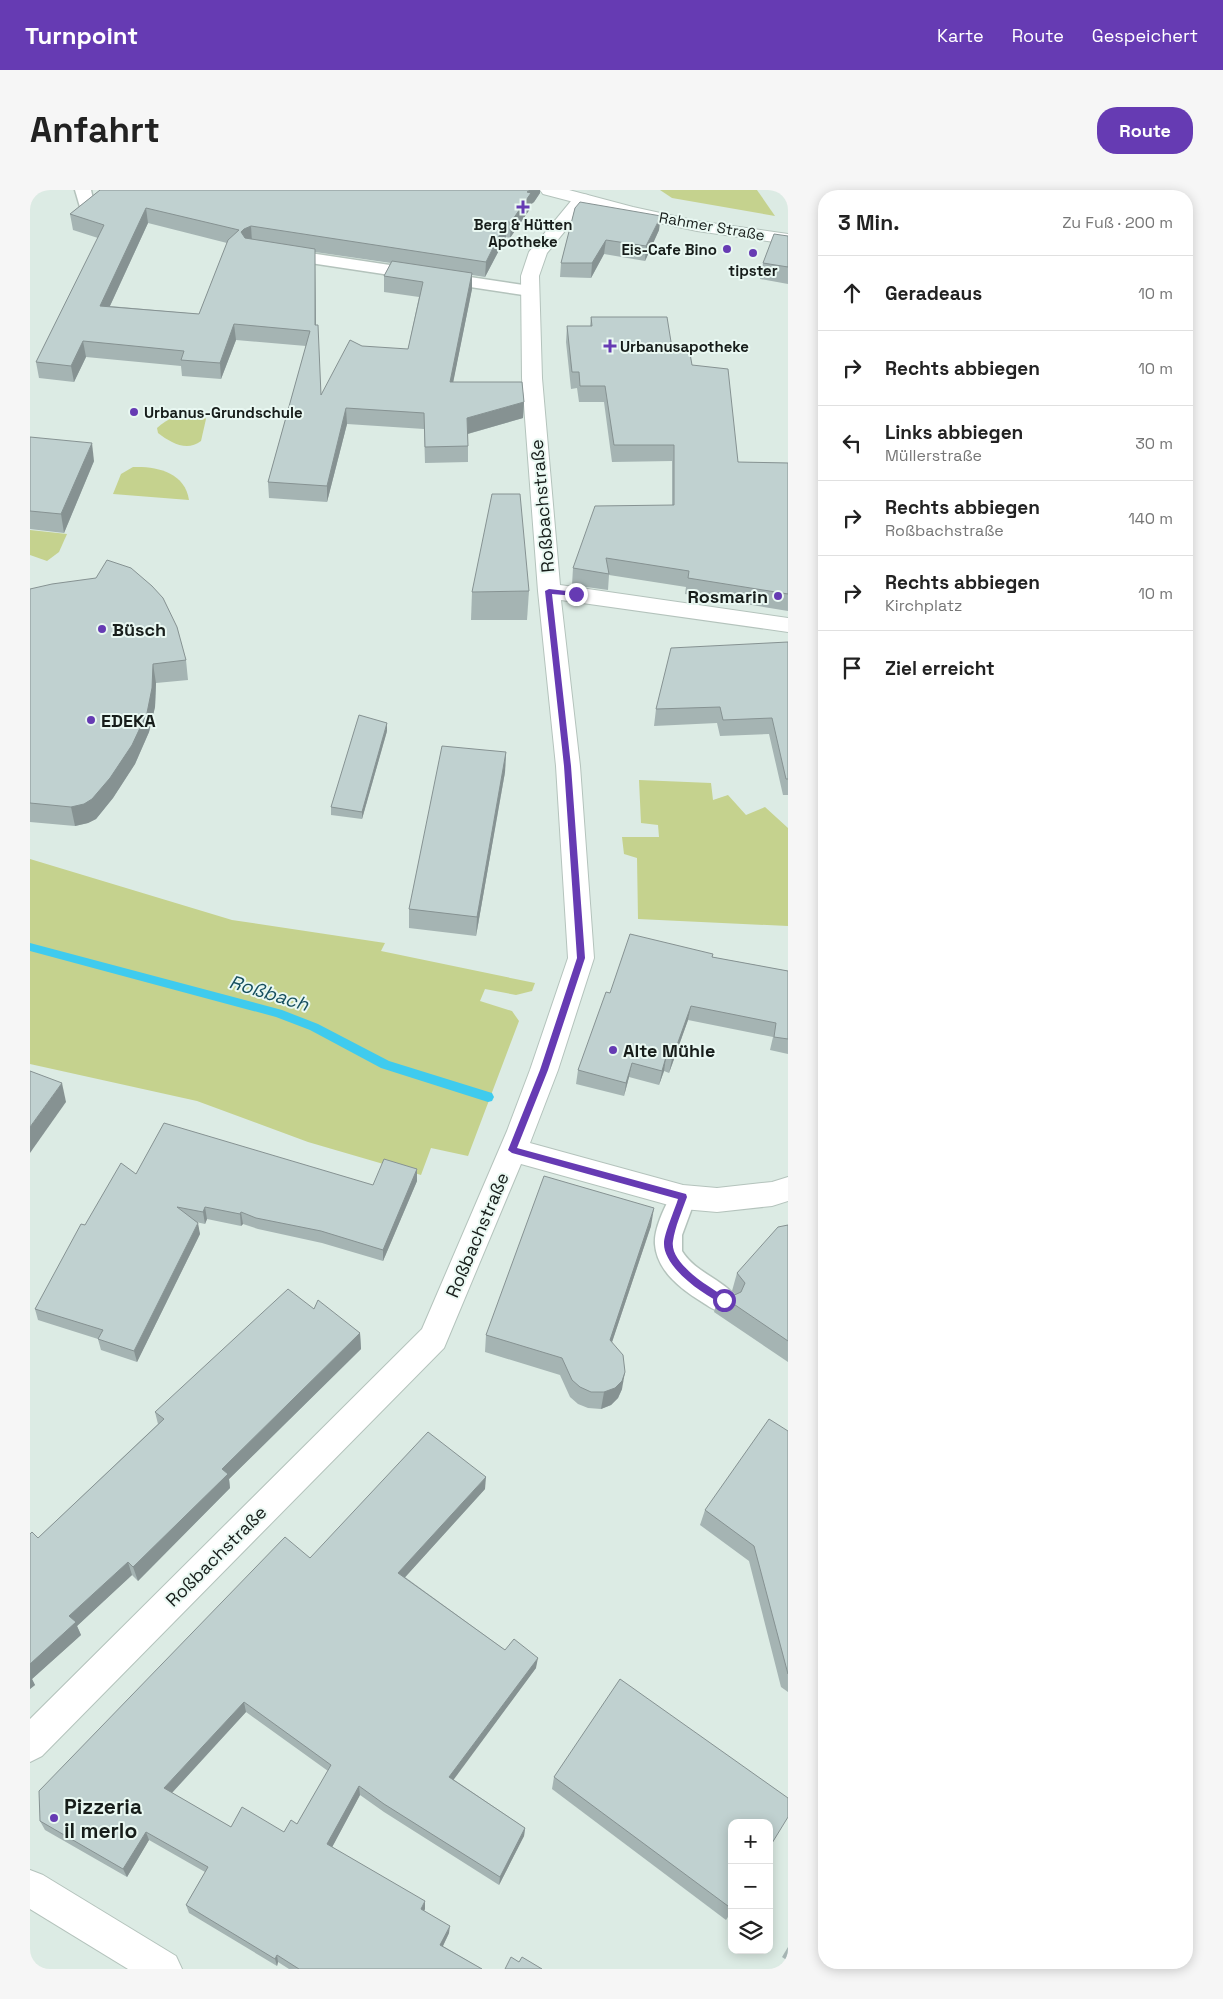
<!DOCTYPE html>
<html lang="de">
<meta charset="utf-8">
<style>
body{margin:0;font-family:"Space Grotesk",sans-serif;background:#f6f6f6;color:#222}
.controls{position:absolute;right:15px;bottom:15px;display:grid;overflow:hidden;border-radius:10px;box-shadow:0 2px 12px #0003}
.controls button{width:45px;height:45px;display:grid;place-items:center;padding:0;border:0;border-bottom:1px solid #e0e0e0;background:#fff;color:#222;font:25px sans-serif}
.stop{position:absolute;width:15px;height:15px;margin:-11px;border:4px solid #663bb3;border-radius:50%;background:#fff}
.stop.end{background:#663bb3;border-color:#fff;box-shadow:0 1px 5px #0008}
.list{margin:0;padding:0;list-style:none}
h2{display:flex;justify-content:space-between;align-items:center;height:65px;margin:0;padding:0 20px;font-size:21px}
h2 small{font-size:16px;font-weight:400;color:#767676}
.list li{display:grid;grid-template-columns:32px 1fr auto;gap:15px;align-items:center;box-sizing:border-box;height:75px;padding:0 20px;border-top:1px solid #e0e0e0}
.list b{display:block;font-size:19px;white-space:nowrap}
.list p{margin:0;font-size:16px;white-space:nowrap;color:#767676}
.list em{font-size:16px;font-style:normal;color:#767676}
.icon{flex:none;width:28px;height:28px;fill:none;stroke:currentColor;stroke-width:2;stroke-linecap:round;stroke-linejoin:round}
.map{position:relative;flex:none;width:758px;height:1779px;overflow:hidden;border-radius:20px}
header{display:flex;align-items:center;gap:30px;box-sizing:border-box;height:70px;padding:0 25px;background:#663bb3;color:#fff}
header strong{font-size:24px}
nav{display:flex;gap:28px;margin-inline-start:auto;font-size:18px}
.intro{display:flex;align-items:center;justify-content:space-between;box-sizing:border-box;height:120px;padding:0 30px}
h1{margin:0;font-size:35px}
.button{padding:12px 22px;border-radius:20px;background:#663bb3;color:#fff;font-size:18px;font-weight:700}
main{display:flex;gap:30px;padding:0 30px}
aside{flex:1;background:#fff;border-radius:20px;box-shadow:0 2px 12px #0003}
.map>svg:first-child{display:block}
.green{fill:#c5d28e}
.lines{fill:none;stroke-linecap:round;stroke-linejoin:round}
.stream{fill:#3fcbee;fill-rule:evenodd}
.lane-casing{stroke:#b4c3bc;stroke-width:3}
.street-casing{stroke:#b4c3bc;stroke-width:2}
.secondary-casing{stroke:#b4c3bc;stroke-width:2}
.lane{fill:#fff;fill-rule:evenodd}
.street{fill:#fff;fill-rule:evenodd}
.secondary{fill:#fff;fill-rule:evenodd}
.wall{fill:#a5b4b3;fill-rule:evenodd}
.shaded-wall{fill:#869292}
.building{fill:#c0d1d0;stroke:#869292;fill-rule:evenodd}
.route{fill:#663bb3}
.poi-dot{fill:#663bb3;stroke:#e9f8f2;stroke-width:2}
.labels{text-anchor:middle;dominant-baseline:central;stroke-width:4;stroke-linejoin:round;paint-order:stroke}
.far-poi-label{font-size:15px;font-weight:bold;fill:#171d1a;stroke:#e9f8f2}
.far-street-label{font-size:15px;fill:#171d1a;stroke:#e9f8f2}
.street-label{font-size:18px;fill:#171d1a;stroke:#e9f8f2}
.poi-label{font-size:18px;font-weight:bold;fill:#171d1a;stroke:#e9f8f2;text-anchor:start}
.water-label{font-size:19px;font-style:italic;fill:#164f5e;stroke:#e9f8f2}
.near-poi-label{font-size:21px;font-weight:bold;fill:#171d1a;stroke:#e9f8f2;text-anchor:start}
</style>
<header>
<strong>Turnpoint</strong>
<nav><a>Karte</a><a>Route</a><a>Gespeichert</a></nav>
</header>
<div class="intro"><h1>Anfahrt</h1><a class="button">Route</a></div>
<main>
<div class="map">
<svg width="758" height="1779" viewBox="0 0 758 1779">
<rect width="100%" height="100%" fill="#dcebe4"/>
<g class="green">
<path d="M 630,0 L 727,0 L 745,26 L 642,8 Z"/>
<path d="M 164,222 L 172,224 L 176,229 L 171,251 C 157,262 141,253 128,243 L 127,238 C 138,228 150,224 164,222 Z"/>
<path d="M 103,277 C 126,276 155,282 159,310 L 83,304 L 91,284 Z"/>
<path d="M 0,340 L 37,344 L 29,362 L 17,371 L 0,365 Z"/>
<path d="M 609,590 L 681,593 L 683,610 L 698,605 L 716,625 L 735,617 L 758,638 L 758,736 L 608,729 L 607,668 L 594,664 L 592,647 L 629,647 L 628,635 L 611,633 Z"/>
<path d="M 0,669 L 202,730 L 355,753 L 351,761 L 505,793 L 502,801 L 486,805 L 455,799 L 450,811 L 482,821 L 489,831 L 438,966 L 401,958 L 391,985 L 278,952 L 167,911 L 0,874 Z"/>
</g>
<g class="lines">
<path class="stream" d="M 0,753 L 252,820 L 288,834 L 359,871 L 462,903 L 464,907 L 462,911 L 458,912 L 351,878 L 280,840 L 246,827 L 0,761 Z"/>
<defs>
<g id="lane">
<path d="M 45,0 L 61,0 L 64,14 L 62,17 L 50,17 Z"/>
<path d="M 253,59 L 500,96 L 506,97 L 508,101 L 506,105 L 500,106 L 247,68 L 245,64 L 247,60 Z"/>
<path d="M 653,996 L 662,999 L 666,1007 L 652,1045 L 652,1061 C 666,1084 698,1091 708,1111 L 704,1119 C 700,1121 696,1123 693,1122 C 685,1121 678,1116 672,1112 C 651,1099 627,1081 625,1054 C 624,1037 636,1015 644,999 Z"/>
</g>
<g id="street">
<path d="M 552,4 L 558,5 L 561,9 L 517,63 L 509,86 L 512,188 L 530,395 L 758,428 L 758,442 L 531,410 L 550,576 L 564,768 L 528,880 L 500,953 L 653,995 L 687,998 L 742,992 L 758,987 L 758,1011 L 742,1016 L 687,1022 L 653,1019 L 491,974 L 414,1158 L 12,1566 L 0,1572 L 0,1529 L 392,1139 L 477,941 L 500,880 L 538,768 L 526,576 L 508,401 L 492,188 L 491,86 L 499,62 L 546,5 Z"/>
<path d="M 0,1680 L 13,1685 L 146,1766 L 152,1779 L 98,1779 L 0,1719 Z"/>
</g>
<path id="secondary" d="M 510,0 L 539,0 L 603,17 L 667,31 L 758,44 L 758,54 L 667,41 L 601,27 L 513,4 Z"/>
</defs>
<use href="#lane" class="lane-casing"/>
<use href="#street" class="street-casing"/>
<use href="#secondary" class="secondary-casing"/>
<use href="#lane" class="lane"/>
<use href="#street" class="street"/>
<use href="#secondary" class="secondary"/>
</g>
<g class="wall">
<path d="M 70,0 L 510,0 L 510,3 L 504,12 L 500,15 L 500,19 L 480,48 L 476,47 L 455,87 L 442,85 L 442,99 L 423,192 L 494,212 L 493,228 L 438,244 L 438,272 L 395,273 L 394,239 L 317,234 L 297,312 L 239,308 L 238,292 L 276,156 L 206,150 L 191,189 L 152,186 L 151,176 L 56,167 L 44,192 L 9,188 L 6,172 L 68,48 L 43,40 L 40,24 ZM 118,33 L 197,53 L 169,124 L 80,116 ZM 285,62 L 361,73 L 354,86 L 354,102 L 389,107 L 378,159 L 291,205 L 286,135 Z"/>
<path d="M 752,0 L 758,0 L 758,10 Z"/>
<path d="M 545,18 L 629,40 L 615,71 L 574,64 L 561,88 L 530,87 L 531,73 Z"/>
<path d="M 758,46 L 758,94 L 730,89 L 733,73 Z"/>
<path d="M 561,127 L 642,158 L 662,175 L 708,272 L 758,273 L 758,421 L 655,404 L 656,397 L 579,385 L 578,400 L 542,395 L 543,378 L 642,315 L 642,271 L 582,272 L 574,212 L 549,212 L 547,198 L 541,199 L 536,152 L 537,136 L 560,136 Z"/>
<path d="M 0,247 L 64,271 L 34,343 L 0,339 Z"/>
<path d="M 0,399 L 156,470 L 158,490 L 126,493 L 125,517 L 119,542 L 105,574 L 83,608 L 66,629 L 58,633 L 45,636 L 0,632 Z"/>
<path d="M 499,401 L 497,430 L 441,430 L 442,402 Z"/>
<path d="M 758,452 L 758,605 L 753,605 L 739,544 L 690,546 L 687,533 L 624,536 L 626,519 Z"/>
<path d="M 357,541 L 332,629 L 301,625 L 301,617 Z"/>
<path d="M 476,562 L 475,582 L 446,746 L 379,738 L 379,719 Z"/>
<path d="M 682,767 L 758,781 L 758,864 L 740,860 L 743,847 L 658,830 L 639,883 L 634,881 L 629,895 L 599,887 L 594,906 L 546,894 L 548,880 L 580,803 Z"/>
<path d="M 387,979 L 387,991 L 353,1071 L 292,1053 L 228,1039 L 213,1034 L 211,1036 L 177,1029 L 175,1034 L 166,1032 L 170,1044 L 107,1172 L 71,1160 L 68,1149 L 8,1130 L 5,1119 L 55,1035 L 106,984 L 343,995 Z"/>
<path d="M 758,1035 L 758,1172 L 684,1122 L 689,1104 L 700,1107 L 706,1105 L 702,1101 L 707,1083 Z"/>
<path d="M 621,1036 L 582,1152 L 592,1199 L 588,1208 L 581,1215 L 571,1219 L 558,1218 L 548,1214 L 540,1207 L 530,1185 L 455,1162 L 456,1145 Z"/>
<path d="M 284,1119 L 330,1143 L 331,1159 L 199,1289 L 200,1298 L 108,1391 L 102,1385 L 47,1436 L 51,1445 L 2,1489 L 5,1495 L 0,1499 L 8,1348 L 128,1234 L 125,1222 Z"/>
<path d="M 758,1241 L 758,1502 L 751,1497 L 719,1371 L 670,1335 L 675,1320 Z"/>
<path d="M 455,1299 L 375,1387 L 475,1460 L 506,1478 L 423,1589 L 495,1638 L 494,1646 L 469,1695 L 354,1622 L 330,1605 L 302,1657 L 395,1719 L 394,1721 L 419,1743 L 413,1756 L 452,1779 L 259,1779 L 248,1772 L 247,1776 L 159,1723 L 156,1715 L 175,1682 L 119,1650 L 97,1687 L 15,1640 L 10,1631 L 280,1368 ZM 216,1522 L 298,1581 L 267,1634 L 254,1642 L 201,1637 L 142,1603 Z"/>
<path d="M 524,1587 L 702,1633 L 702,1721 L 696,1730 L 522,1599 Z"/>
<path d="M 758,1757 L 758,1771 L 752,1767 Z"/>
</g>
<g class="shaded-wall">
<path d="M 500,0 L 510,0 L 510,3 L 504,12 L 500,15 L 500,19 L 480,48 L 481,32 L 497,2 Z"/>
<path d="M 116,18 L 118,33 L 73,131 L 70,116 Z"/>
<path d="M 631,26 L 629,40 L 615,71 L 616,56 Z"/>
<path d="M 476,32 L 476,47 L 455,87 L 456,72 Z"/>
<path d="M 221,36 L 222,52 L 215,54 L 211,42 L 214,39 Z"/>
<path d="M 576,50 L 574,64 L 561,88 L 562,73 Z"/>
<path d="M 285,59 L 285,75 L 286,151 L 285,135 Z"/>
<path d="M 442,83 L 442,99 L 420,208 L 420,192 Z"/>
<path d="M 204,134 L 206,150 L 191,189 L 190,173 Z"/>
<path d="M 53,151 L 56,167 L 44,192 L 41,176 Z"/>
<path d="M 494,212 L 493,228 L 437,244 L 437,228 Z"/>
<path d="M 316,218 L 317,234 L 297,312 L 297,296 Z"/>
<path d="M 62,253 L 64,271 L 34,343 L 31,324 Z"/>
<path d="M 123,474 L 126,493 L 125,517 L 119,542 L 105,574 L 83,608 L 66,629 L 58,633 L 45,636 L 41,617 Z"/>
<path d="M 357,533 L 357,541 L 332,629 L 332,622 Z"/>
<path d="M 476,562 L 475,582 L 446,746 L 447,727 Z"/>
<path d="M 661,816 L 658,830 L 639,883 L 642,869 Z"/>
<path d="M 636,867 L 634,881 L 629,895 L 632,881 Z"/>
<path d="M 602,873 L 599,887 L 594,906 L 596,893 Z"/>
<path d="M 32,893 L 36,912 L 0,963 L 0,937 Z"/>
<path d="M 387,979 L 387,991 L 353,1071 L 353,1060 Z"/>
<path d="M 175,1017 L 177,1029 L 175,1034 L 173,1022 Z"/>
<path d="M 624,1018 L 621,1036 L 577,1167 L 580,1150 Z"/>
<path d="M 211,1022 L 213,1034 L 211,1036 L 210,1024 Z"/>
<path d="M 168,1033 L 170,1044 L 107,1172 L 104,1161 Z"/>
<path d="M 330,1143 L 331,1159 L 199,1289 L 200,1298 L 108,1391 L 103,1377 L 192,1279 Z"/>
<path d="M 595,1182 L 592,1199 L 588,1208 L 581,1215 L 571,1219 L 574,1202 Z"/>
<path d="M 456,1287 L 455,1299 L 369,1394 L 368,1383 Z"/>
<path d="M 98,1372 L 102,1385 L 47,1436 L 51,1445 L 2,1489 L 5,1495 L 0,1499 L 0,1474 L 39,1426 Z"/>
<path d="M 508,1468 L 506,1478 L 419,1596 L 419,1587 Z"/>
<path d="M 214,1512 L 216,1522 L 138,1607 L 134,1598 Z"/>
<path d="M 329,1596 L 330,1605 L 299,1663 L 297,1654 Z"/>
<path d="M 495,1638 L 494,1646 L 469,1695 L 470,1687 Z"/>
<path d="M 116,1642 L 119,1650 L 97,1687 L 93,1679 Z"/>
<path d="M 395,1711 L 395,1719 L 391,1727 L 391,1719 Z"/>
<path d="M 420,1736 L 419,1743 L 410,1762 L 410,1755 Z"/>
<path d="M 247,1765 L 248,1772 L 247,1776 L 245,1769 Z"/>
</g>
<g class="building">
<path d="M 70,0 L 500,0 L 497,2 L 501,3 L 481,32 L 476,32 L 456,72 L 221,36 L 214,39 L 211,42 L 215,48 L 285,59 L 285,135 L 288,135 L 291,205 L 320,150 L 332,156 L 378,159 L 393,92 L 354,86 L 362,71 L 442,83 L 420,192 L 492,192 L 494,212 L 437,228 L 438,256 L 395,257 L 394,223 L 316,218 L 297,296 L 238,292 L 280,141 L 204,134 L 190,173 L 151,170 L 154,161 L 53,151 L 41,176 L 6,172 L 74,35 L 40,24 ZM 116,18 L 209,40 L 198,50 L 169,124 L 70,116 Z"/>
<path d="M 550,12 L 631,26 L 616,56 L 576,50 L 562,73 L 531,73 L 545,18 Z"/>
<path d="M 744,44 L 758,46 L 758,77 L 733,73 Z"/>
<path d="M 561,127 L 637,127 L 642,158 L 659,158 L 662,175 L 698,179 L 708,272 L 758,273 L 758,404 L 658,388 L 659,381 L 576,368 L 579,384 L 543,378 L 565,316 L 644,315 L 644,255 L 584,255 L 575,196 L 550,196 L 549,182 L 542,182 L 537,136 L 562,136 Z"/>
<path d="M 0,247 L 62,253 L 31,324 L 0,321 Z"/>
<path d="M 462,304 L 490,304 L 499,401 L 442,402 Z"/>
<path d="M 77,370 L 101,378 L 122,396 L 133,408 L 147,437 L 156,470 L 123,474 L 122,498 L 117,523 L 102,555 L 80,588 L 62,609 L 54,614 L 41,617 L 0,613 L 0,399 L 22,394 L 66,388 Z"/>
<path d="M 758,452 L 758,589 L 756,589 L 742,528 L 693,530 L 690,517 L 626,519 L 641,458 Z"/>
<path d="M 329,525 L 357,533 L 332,622 L 301,617 Z"/>
<path d="M 412,556 L 476,562 L 447,727 L 379,719 Z"/>
<path d="M 600,744 L 683,764 L 682,767 L 758,781 L 758,849 L 744,847 L 746,833 L 661,816 L 642,869 L 636,867 L 632,881 L 602,873 L 596,893 L 548,880 L 576,802 L 580,803 Z"/>
<path d="M 0,881 L 32,893 L 0,937 Z"/>
<path d="M 134,933 L 343,995 L 354,969 L 387,979 L 353,1060 L 291,1041 L 226,1028 L 211,1022 L 210,1024 L 175,1017 L 173,1022 L 147,1017 L 168,1033 L 104,1161 L 68,1149 L 73,1140 L 5,1119 L 51,1034 L 55,1035 L 91,973 L 106,984 Z"/>
<path d="M 514,986 L 624,1018 L 580,1150 L 593,1165 L 595,1182 L 592,1191 L 585,1198 L 574,1202 L 561,1202 L 550,1197 L 542,1190 L 532,1168 L 456,1145 Z"/>
<path d="M 758,1035 L 758,1151 L 689,1104 L 700,1107 L 711,1102 L 715,1093 L 707,1083 L 748,1037 Z"/>
<path d="M 258,1099 L 284,1119 L 288,1110 L 330,1143 L 192,1279 L 198,1284 L 103,1377 L 98,1372 L 39,1426 L 46,1432 L 0,1474 L 0,1344 L 2,1342 L 8,1348 L 134,1229 L 125,1222 Z"/>
<path d="M 739,1229 L 758,1241 L 758,1484 L 724,1356 L 675,1320 Z"/>
<path d="M 398,1242 L 456,1287 L 368,1383 L 475,1460 L 484,1449 L 508,1468 L 419,1587 L 495,1638 L 470,1687 L 354,1614 L 329,1596 L 297,1654 L 395,1711 L 391,1719 L 420,1736 L 410,1755 L 452,1779 L 269,1779 L 247,1765 L 245,1769 L 156,1715 L 178,1677 L 116,1642 L 93,1679 L 10,1631 L 9,1601 L 255,1347 L 280,1368 ZM 214,1512 L 301,1575 L 267,1634 L 261,1630 L 254,1642 L 212,1617 L 201,1637 L 134,1598 Z"/>
<path d="M 590,1489 L 758,1608 L 758,1627 L 739,1658 L 739,1633 L 702,1633 L 702,1719 L 524,1587 Z"/>
<path d="M 481,1767 L 489,1772 L 492,1767 L 512,1779 L 475,1779 Z"/>
</g>
<path class="route" d="M 519,399 L 546,402 L 550,404 L 546,406 L 522,404 L 541,576 L 555,768 L 518,880 L 487,958 L 656,1004 L 657,1007 C 652,1021 645,1037 643,1051 C 639,1074 681,1098 697,1108 L 697,1113 L 694,1114 C 674,1106 633,1077 634,1053 C 634,1044 645,1019 648,1009 L 482,963 L 478,960 L 510,880 L 547,768 L 534,576 L 515,401 Z"/>
<g class="poi-dot">
<path d="M490.5 9.5h5v5h5v5h-5v5h-5v-5h-5v-5h5z"/>
<circle cx="697" cy="59" r="5"/>
<circle cx="723" cy="63" r="5"/>
<path d="M577.5 148.5h5v5h5v5h-5v5h-5v-5h-5v-5h5z"/>
<circle cx="104" cy="222" r="5"/>
<circle cx="748" cy="406" r="5"/>
<circle cx="72" cy="439" r="5"/>
<circle cx="61" cy="530" r="5"/>
<circle cx="583" cy="860" r="5"/>
<circle cx="24" cy="1628" r="5"/>
</g>
<g class="labels">
<g class="far-poi-label">
<text x="493" y="34">Berg &amp; Hütten<tspan x="493" dy="17">Apotheke</tspan></text>
<text x="687" y="59" text-anchor="end">Eis-Cafe Bino</text>
<text x="723" y="80">tipster</text>
<text x="590" y="156" text-anchor="start">Urbanusapotheke</text>
<text x="114" y="222" text-anchor="start">Urbanus-Grundschule</text>
</g>
<g class="far-street-label">
<text transform="translate(682 36) rotate(10)">Rahmer Straße</text>
</g>
<g class="street-label">
<text transform="translate(512 316) rotate(-95)">Roßbachstraße</text>
<text transform="translate(447 1045) rotate(-67)">Roßbachstraße</text>
<text transform="translate(186 1366) rotate(-45)">Roßbachstraße</text>
</g>
<g class="poi-label">
<text x="738" y="406" text-anchor="end">Rosmarin</text>
<text x="82" y="439">Büsch</text>
<text x="71" y="530">EDEKA</text>
<text x="593" y="860">Alte Mühle</text>
</g>
<g class="water-label">
<text transform="translate(239 803) rotate(17)">Roßbach</text>
</g>
<g class="near-poi-label">
<text x="34" y="1616">Pizzeria<tspan x="34" dy="24">il merlo</tspan></text>
</g>
</g>
</svg>
<div class="controls">
<button>+</button>
<button>−</button>
<button><svg class="icon" aria-label="layers" viewBox="0 0 24 24"><path d="M12 4l9 5-9 5-9-5zM3 14l9 5 9-5"/></svg></button>
</div>
<div class="stop" style="left:694px;top:1110px"></div>
<div class="stop end" style="left:546px;top:404px"></div>
</div>
<aside>
<h2>3 Min.<small>Zu Fuß · 200 m</small></h2>
<ul class="list">
<li><svg class="icon" aria-label="ahead" viewBox="0 0 24 24"><path d="M12 20V5M6 11l6-6 6 6"/></svg><div><b>Geradeaus</b></div><em>10 m</em></li>
<li><svg class="icon" aria-label="right" viewBox="0 0 24 24"><path d="M7 20v-9h11M14 6l5 5-5 5"/></svg><div><b>Rechts abbiegen</b></div><em>10 m</em></li>
<li><svg class="icon" aria-label="left" viewBox="0 0 24 24"><path d="M17 20v-9H6M10 6l-5 5 5 5"/></svg><div><b>Links abbiegen</b><p>Müllerstraße</p></div><em>30 m</em></li>
<li><svg class="icon" aria-label="right" viewBox="0 0 24 24"><path d="M7 20v-9h11M14 6l5 5-5 5"/></svg><div><b>Rechts abbiegen</b><p>Roßbachstraße</p></div><em>140 m</em></li>
<li><svg class="icon" aria-label="right" viewBox="0 0 24 24"><path d="M7 20v-9h11M14 6l5 5-5 5"/></svg><div><b>Rechts abbiegen</b><p>Kirchplatz</p></div><em>10 m</em></li>
<li><svg class="icon" aria-label="arrive" viewBox="0 0 24 24"><path d="M6 21V4h12l-3 4 3 4H6"/></svg><div><b>Ziel erreicht</b></div></li>
</ul>
</aside>
</main>
